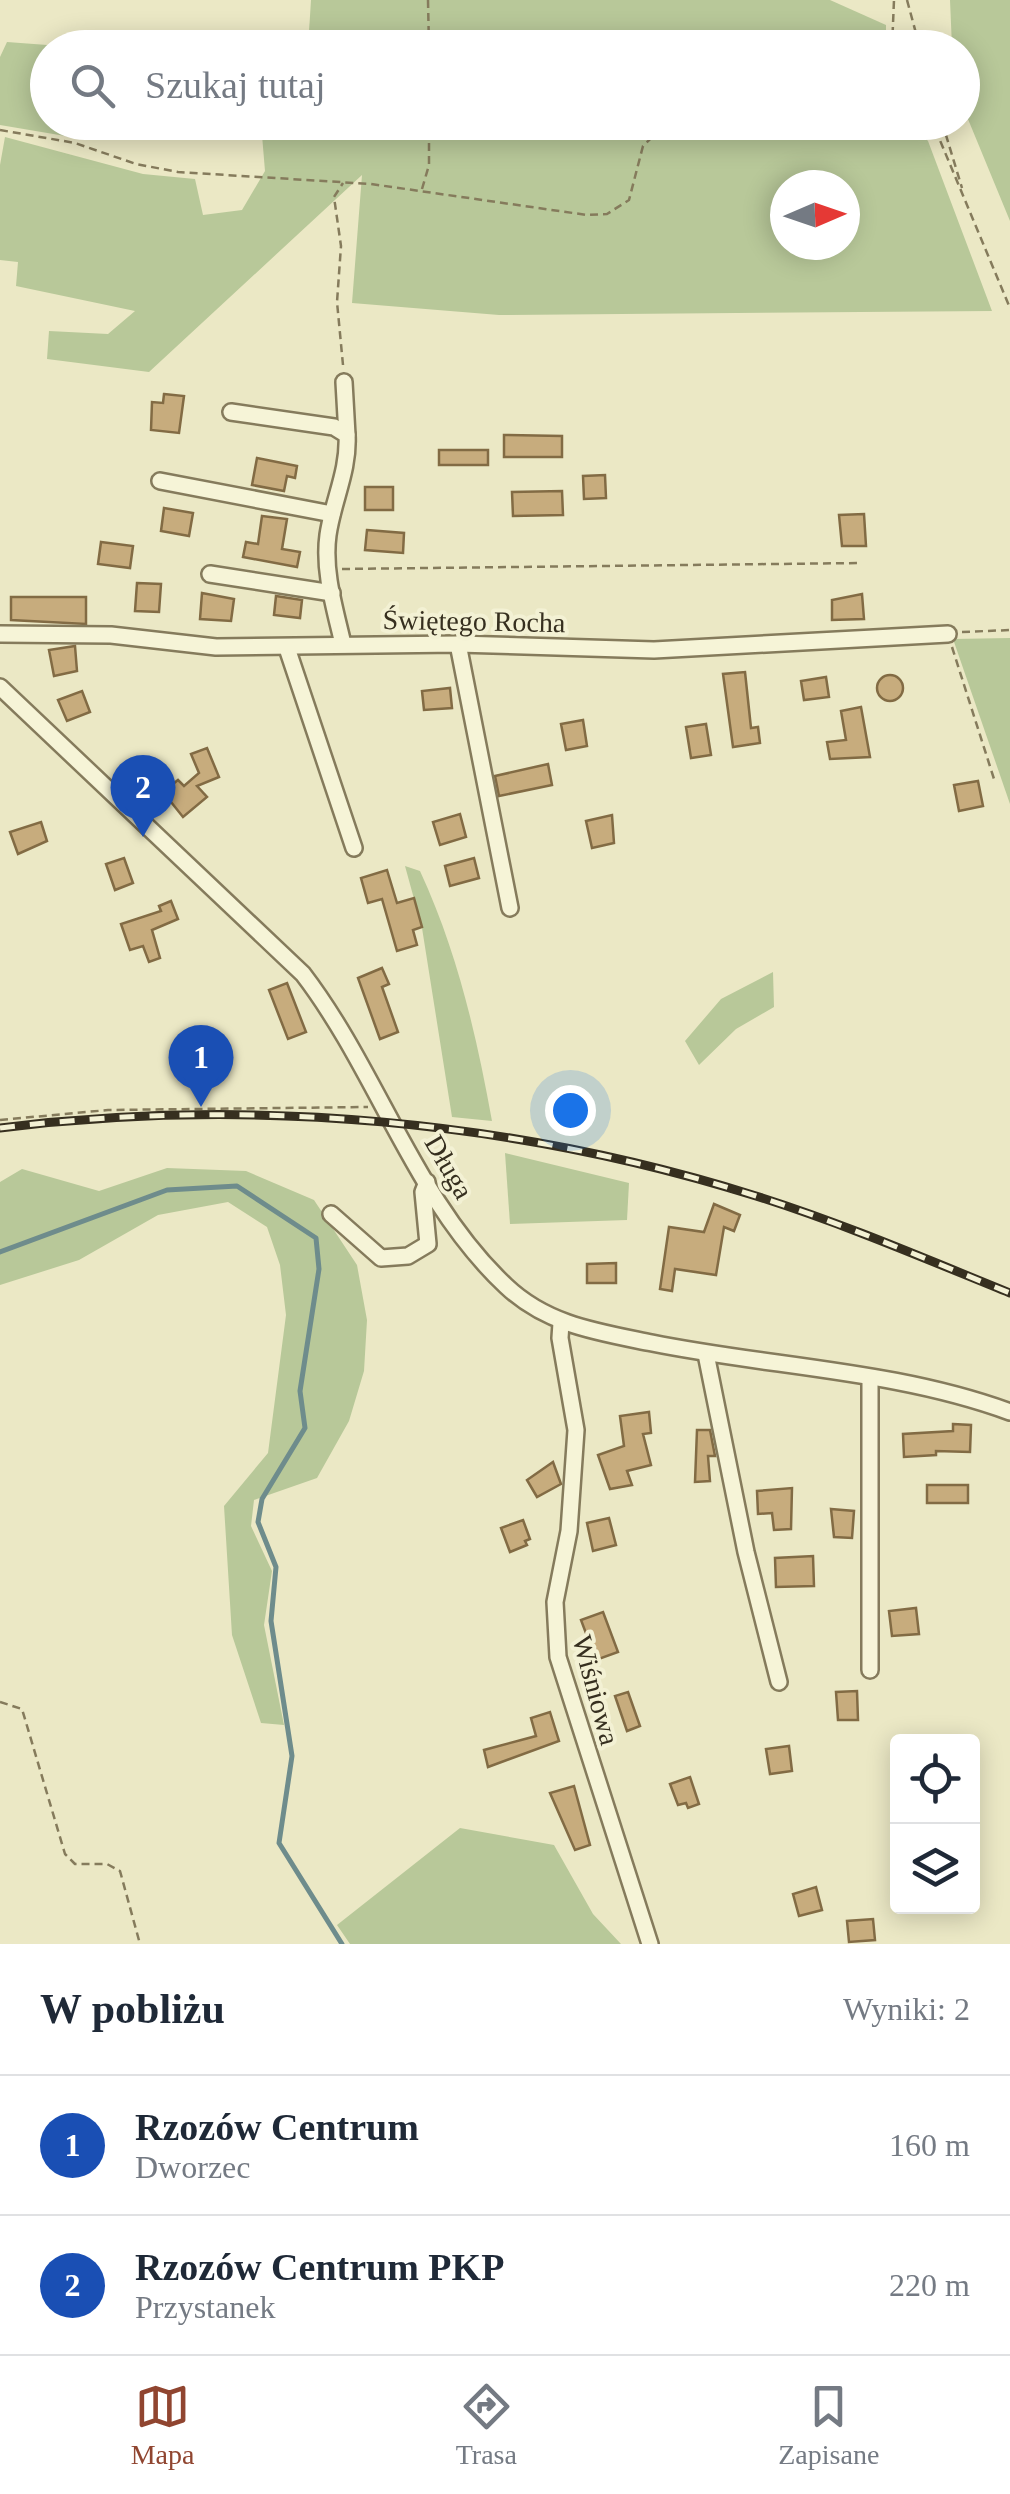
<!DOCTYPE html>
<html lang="pl">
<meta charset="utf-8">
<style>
body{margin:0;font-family:"Times New Roman",serif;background:#f6f6f7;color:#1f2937}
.controls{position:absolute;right:30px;bottom:30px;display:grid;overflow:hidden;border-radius:10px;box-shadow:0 5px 25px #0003}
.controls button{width:90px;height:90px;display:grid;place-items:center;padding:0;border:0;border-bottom:2px solid #e0e1e3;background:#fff;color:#1f2937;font:50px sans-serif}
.compass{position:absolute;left:770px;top:170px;width:90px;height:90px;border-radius:50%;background:#fff;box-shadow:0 5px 25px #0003;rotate:88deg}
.you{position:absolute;left:570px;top:1110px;width:35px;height:35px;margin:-25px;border:8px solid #fff;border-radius:50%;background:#1a73e8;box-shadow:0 0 0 15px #1a73e833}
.badge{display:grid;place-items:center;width:65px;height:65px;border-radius:50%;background:#904530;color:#fff;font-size:32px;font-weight:700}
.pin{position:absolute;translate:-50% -82px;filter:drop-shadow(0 2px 5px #0008)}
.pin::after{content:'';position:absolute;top:52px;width:35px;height:30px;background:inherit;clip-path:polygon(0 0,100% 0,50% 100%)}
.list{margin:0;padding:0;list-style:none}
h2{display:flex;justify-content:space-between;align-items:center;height:130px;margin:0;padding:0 40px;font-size:42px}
h2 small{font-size:32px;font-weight:400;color:#747a83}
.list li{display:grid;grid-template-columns:65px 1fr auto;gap:30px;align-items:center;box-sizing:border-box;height:140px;padding:0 40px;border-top:2px solid #e0e1e3}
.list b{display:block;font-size:38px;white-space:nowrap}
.list p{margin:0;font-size:32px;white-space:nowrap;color:#747a83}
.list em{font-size:32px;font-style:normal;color:#747a83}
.icon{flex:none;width:55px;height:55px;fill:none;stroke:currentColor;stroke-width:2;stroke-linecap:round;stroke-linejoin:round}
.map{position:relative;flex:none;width:1010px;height:1944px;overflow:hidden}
.search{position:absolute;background:#fff;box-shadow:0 5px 25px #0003;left:30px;right:30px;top:30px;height:110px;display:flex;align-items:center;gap:25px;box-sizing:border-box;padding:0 35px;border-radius:55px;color:#747a83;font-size:38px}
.sheet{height:410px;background:#fff}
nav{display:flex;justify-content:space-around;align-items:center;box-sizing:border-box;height:140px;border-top:2px solid #e0e1e3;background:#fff;font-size:28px;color:#747a83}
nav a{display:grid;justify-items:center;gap:5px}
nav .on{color:#904530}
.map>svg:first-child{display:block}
.green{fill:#b8c899;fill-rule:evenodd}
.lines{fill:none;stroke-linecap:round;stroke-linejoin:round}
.stream{stroke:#6e8c8c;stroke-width:5}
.building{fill:#c7ac7d;stroke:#826b44;stroke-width:2.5}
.minor-casing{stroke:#857b5c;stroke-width:20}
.path{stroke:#857b5c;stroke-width:2.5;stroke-dasharray:8 5;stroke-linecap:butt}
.minor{stroke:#f6f4d7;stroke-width:15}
.rail-casing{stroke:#362f1f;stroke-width:9}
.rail{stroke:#f3f1d4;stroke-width:5;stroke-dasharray:15;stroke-linecap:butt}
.labels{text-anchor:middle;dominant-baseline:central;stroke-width:8;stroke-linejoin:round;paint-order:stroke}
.street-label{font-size:28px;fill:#362f1f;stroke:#f3f1d4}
</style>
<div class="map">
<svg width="1010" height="1944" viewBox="0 0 1010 1944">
<rect width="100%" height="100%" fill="#ebe8c5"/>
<g class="green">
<path d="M 311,0 L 830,0 L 886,25 L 886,47 L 308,47 Z"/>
<path d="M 950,0 L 1010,0 L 1010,221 L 963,107 L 962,48 L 952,47 Z"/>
<path d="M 7,42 L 74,47 L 48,48 L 48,122 L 81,123 L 77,138 L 0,125 L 0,57 Z"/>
<path d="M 261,123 L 911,123 L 928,141 L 992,311 L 499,315 L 352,303 L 362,175 L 149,372 L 47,359 L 49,331 L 108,334 L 135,311 L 16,286 L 18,262 L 0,260 L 0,165 L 5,137 L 143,174 L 195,179 L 203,215 L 242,210 L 265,171 ZM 785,185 L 845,185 L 845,245 L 785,245 Z"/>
<path d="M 1010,638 L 1010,804 L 953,639 Z"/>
<path d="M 405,866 L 420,871 C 457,951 476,1033 492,1121 L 452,1117 L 422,928 Z"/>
<path d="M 773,972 L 774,1007 L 736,1029 L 699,1065 L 685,1041 L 721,999 Z"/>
<path d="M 505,1153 L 629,1183 L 627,1220 L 510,1224 Z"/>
<path d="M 167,1168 L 246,1171 L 314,1200 L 357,1265 L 367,1320 L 364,1371 L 349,1421 L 317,1478 L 254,1500 L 251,1526 L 272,1571 L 264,1625 L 284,1725 L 261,1723 L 232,1635 L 224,1506 L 268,1453 L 286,1315 L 280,1265 L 267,1227 L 228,1202 L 158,1215 L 79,1260 L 0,1285 L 0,1182 L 22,1169 L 99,1191 Z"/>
<path d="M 460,1828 L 554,1845 L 593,1914 L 621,1944 L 350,1944 L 337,1925 Z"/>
</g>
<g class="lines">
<path class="stream" d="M 0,1252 L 167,1190 L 237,1186 L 316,1238 L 319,1269 L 300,1391 L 305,1428 L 262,1499 L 258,1522 L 276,1567 L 271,1621 L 292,1756 L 279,1843 L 342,1944"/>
</g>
<g class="building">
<path d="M 164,394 L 184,396 L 179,433 L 151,430 L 152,402 L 163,403 Z"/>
<path d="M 504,435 L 562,436 L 562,457 L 504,457 Z"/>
<rect x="439" y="450" width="49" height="15"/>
<path d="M 257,458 L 297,466 L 295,478 L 287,476 L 284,491 L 252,485 Z"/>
<path d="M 605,475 L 606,498 L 584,499 L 583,476 Z"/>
<rect x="365" y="487" width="28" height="23"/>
<path d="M 562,491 L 563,515 L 513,516 L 512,492 Z"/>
<path d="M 164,508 L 193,513 L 189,536 L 161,531 Z"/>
<path d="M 864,514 L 866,546 L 842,546 L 839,515 Z"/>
<path d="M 262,516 L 287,519 L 282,549 L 300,552 L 297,567 L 243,557 L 246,542 L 258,544 Z"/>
<path d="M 367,530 L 404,533 L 403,553 L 365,550 Z"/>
<path d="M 101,542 L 133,546 L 130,568 L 98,564 Z"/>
<path d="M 137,583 L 161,584 L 159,612 L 135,611 Z"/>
<path d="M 202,593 L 234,599 L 231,621 L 200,619 Z"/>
<path d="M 862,594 L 864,619 L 832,620 L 832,600 Z"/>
<path d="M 276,596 L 302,600 L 300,618 L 274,615 Z"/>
<path d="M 11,597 L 86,597 L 86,624 L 11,620 Z"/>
<path d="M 75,646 L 77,671 L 54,676 L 49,650 Z"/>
<path d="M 745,672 L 751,728 L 758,727 L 760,743 L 733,747 L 723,674 Z"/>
<circle cx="890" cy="688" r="13"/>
<path d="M 826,677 L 829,697 L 804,700 L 801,681 Z"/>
<path d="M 450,688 L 452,708 L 424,710 L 422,691 Z"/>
<path d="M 82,691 L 90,712 L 67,721 L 58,700 Z"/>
<path d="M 861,707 L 870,757 L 830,759 L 827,742 L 846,740 L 841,711 Z"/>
<path d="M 583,720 L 587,746 L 566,750 L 561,724 Z"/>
<path d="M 706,724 L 711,755 L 691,758 L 686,727 Z"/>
<path d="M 207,748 L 219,777 L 197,786 L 207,797 L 183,817 L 163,792 L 178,780 L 184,786 L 199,773 L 191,754 Z"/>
<path d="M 548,764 L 552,785 L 499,796 L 495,776 Z"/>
<path d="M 978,781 L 983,806 L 959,811 L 954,785 Z"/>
<path d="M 460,814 L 466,837 L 440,845 L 433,822 Z"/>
<path d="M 612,815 L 614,843 L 592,848 L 586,821 Z"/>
<path d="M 41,822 L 47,841 L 18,854 L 10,832 Z"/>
<path d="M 124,858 L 133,883 L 115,890 L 106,864 Z"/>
<path d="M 474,858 L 479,878 L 450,886 L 445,866 Z"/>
<path d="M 387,870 L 397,903 L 414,898 L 422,927 L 413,930 L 417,945 L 397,951 L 382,899 L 368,903 L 361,878 Z"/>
<path d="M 171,901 L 178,919 L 152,930 L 160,958 L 149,962 L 143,946 L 130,950 L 121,924 L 161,911 L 159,906 Z"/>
<path d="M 382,968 L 389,984 L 382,987 L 398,1032 L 380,1039 L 358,978 Z"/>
<path d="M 287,983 L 306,1032 L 288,1039 L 269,990 Z"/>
<path d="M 714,1204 L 740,1215 L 734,1231 L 724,1227 L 716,1275 L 675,1269 L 672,1291 L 660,1289 L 669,1227 L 704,1232 Z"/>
<path d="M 616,1263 L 616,1283 L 587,1283 L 587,1264 Z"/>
<path d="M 649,1412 L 651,1433 L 643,1434 L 651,1465 L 627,1471 L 632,1485 L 610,1489 L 598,1455 L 624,1446 L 620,1416 Z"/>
<path d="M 953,1424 L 971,1425 L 970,1452 L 936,1451 L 936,1455 L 904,1457 L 903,1434 L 953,1431 Z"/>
<path d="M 697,1430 L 710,1430 L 715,1456 L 708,1456 L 710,1481 L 695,1482 Z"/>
<path d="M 553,1462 L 561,1484 L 537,1497 L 527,1480 Z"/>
<rect x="927" y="1485" width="41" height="18"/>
<path d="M 792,1488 L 791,1529 L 774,1530 L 772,1513 L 758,1514 L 757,1491 Z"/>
<path d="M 831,1509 L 854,1511 L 852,1538 L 834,1537 Z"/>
<path d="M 609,1518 L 616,1545 L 593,1551 L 587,1523 Z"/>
<path d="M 523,1520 L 530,1539 L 525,1541 L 527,1545 L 510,1552 L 501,1528 Z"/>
<path d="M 813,1556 L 814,1586 L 776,1587 L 775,1558 Z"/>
<path d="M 916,1608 L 919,1634 L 892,1636 L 889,1611 Z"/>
<path d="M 603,1612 L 618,1652 L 596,1660 L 581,1620 Z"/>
<path d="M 857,1691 L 858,1720 L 838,1720 L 836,1692 Z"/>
<path d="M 628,1692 L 640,1726 L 627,1731 L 615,1696 Z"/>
<path d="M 550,1712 L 559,1741 L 488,1767 L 484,1750 L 536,1736 L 531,1718 Z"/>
<path d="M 789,1746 L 792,1771 L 770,1774 L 766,1749 Z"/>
<path d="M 690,1777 L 699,1804 L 688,1808 L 686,1803 L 678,1805 L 670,1784 Z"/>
<path d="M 574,1786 L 590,1845 L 575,1850 L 550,1793 Z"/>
<path d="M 816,1887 L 822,1910 L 799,1916 L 793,1894 Z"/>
<path d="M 873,1919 L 875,1940 L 849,1942 L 847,1921 Z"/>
</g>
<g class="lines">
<defs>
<g id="minor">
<path d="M 344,382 L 347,435"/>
<path d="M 231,412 L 334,427 L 347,435 C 349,471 333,500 328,535 C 323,571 335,609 343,644"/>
<path d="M 160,481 L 332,514"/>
<path d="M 210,574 L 332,593"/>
<path d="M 0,634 L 111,635 L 216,647 L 458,644 L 654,650 L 948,634"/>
<path d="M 458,644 L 510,908"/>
<path d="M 287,648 L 354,848"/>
<path d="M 0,687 L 303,974 C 378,1072 415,1201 506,1286 C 547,1325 598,1332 652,1343 C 770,1367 896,1370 1010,1412"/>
<path d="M 331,1214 L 381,1258 L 408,1256 L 428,1244 L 423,1192 L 427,1182"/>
<path d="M 561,1323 L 560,1338 L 576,1430 L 569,1531 L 555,1602 L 558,1657 L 650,1944"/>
<path d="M 706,1354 L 746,1552 L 779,1682"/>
<path d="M 870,1670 L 870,1379"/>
</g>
</defs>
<use href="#minor" class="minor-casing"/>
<g class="path">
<path d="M 428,0 L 429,48"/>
<path d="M 907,0 L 920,48"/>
<path d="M 892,48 L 894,0"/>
<path d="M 923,122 L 939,138 L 1010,308"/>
<path d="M 942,122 L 962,188"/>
<path d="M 0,130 L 75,143 L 136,164 L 178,172 L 371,184 L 587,215 L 607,214 L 629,200 L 643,146 L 668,122"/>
<path d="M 422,189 L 429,165 L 429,122"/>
<path d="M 343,365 L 337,302 L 341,246 L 334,197 L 343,183"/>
<path d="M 342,569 L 861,563"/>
<path d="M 962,632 L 1010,630"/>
<path d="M 952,647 L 994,779"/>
<path d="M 0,1120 L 108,1110 L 368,1107"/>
<path d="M 0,1702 L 22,1709 L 65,1854 L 75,1864 L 107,1864 L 120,1871 L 140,1944"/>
</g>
<use href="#minor" class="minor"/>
<defs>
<path id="rail" d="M 0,1128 C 251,1097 514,1120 756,1196 C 842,1223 926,1259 1010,1293"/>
</defs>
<use href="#rail" class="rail-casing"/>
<use href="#rail" class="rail"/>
</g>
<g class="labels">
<g class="street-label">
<text transform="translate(474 621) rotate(1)">Świętego Rocha</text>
<text transform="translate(449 1167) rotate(60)">Długa</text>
<text transform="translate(596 1690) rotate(75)">Wiśniowa</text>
</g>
</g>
</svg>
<div class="controls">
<button><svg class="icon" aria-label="locate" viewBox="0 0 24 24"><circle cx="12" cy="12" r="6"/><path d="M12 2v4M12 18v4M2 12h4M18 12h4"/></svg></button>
<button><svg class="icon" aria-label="layers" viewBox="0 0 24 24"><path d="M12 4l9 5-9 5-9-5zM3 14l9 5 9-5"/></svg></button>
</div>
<svg class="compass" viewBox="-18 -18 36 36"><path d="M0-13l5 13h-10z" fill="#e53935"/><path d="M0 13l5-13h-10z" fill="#747a83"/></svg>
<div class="you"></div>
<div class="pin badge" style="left:201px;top:1107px;background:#1a4fb4">1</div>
<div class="pin badge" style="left:143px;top:837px;background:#1a4fb4">2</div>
<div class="search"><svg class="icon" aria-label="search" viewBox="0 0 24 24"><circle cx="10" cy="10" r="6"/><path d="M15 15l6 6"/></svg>Szukaj tutaj</div>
</div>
<section class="sheet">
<h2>W pobliżu<small>Wyniki: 2</small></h2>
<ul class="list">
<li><span class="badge" style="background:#1a4fb4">1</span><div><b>Rzozów Centrum</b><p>Dworzec</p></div><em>160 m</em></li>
<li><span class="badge" style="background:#1a4fb4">2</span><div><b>Rzozów Centrum PKP</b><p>Przystanek</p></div><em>220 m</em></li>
</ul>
</section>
<nav>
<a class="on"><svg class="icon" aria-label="map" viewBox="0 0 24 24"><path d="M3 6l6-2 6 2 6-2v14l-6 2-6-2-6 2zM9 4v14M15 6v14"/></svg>Mapa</a>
<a><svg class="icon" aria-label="directions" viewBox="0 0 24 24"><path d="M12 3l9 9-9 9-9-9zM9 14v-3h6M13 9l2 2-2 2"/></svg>Trasa</a>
<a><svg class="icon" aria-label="saved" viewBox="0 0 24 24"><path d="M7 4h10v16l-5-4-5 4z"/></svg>Zapisane</a>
</nav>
